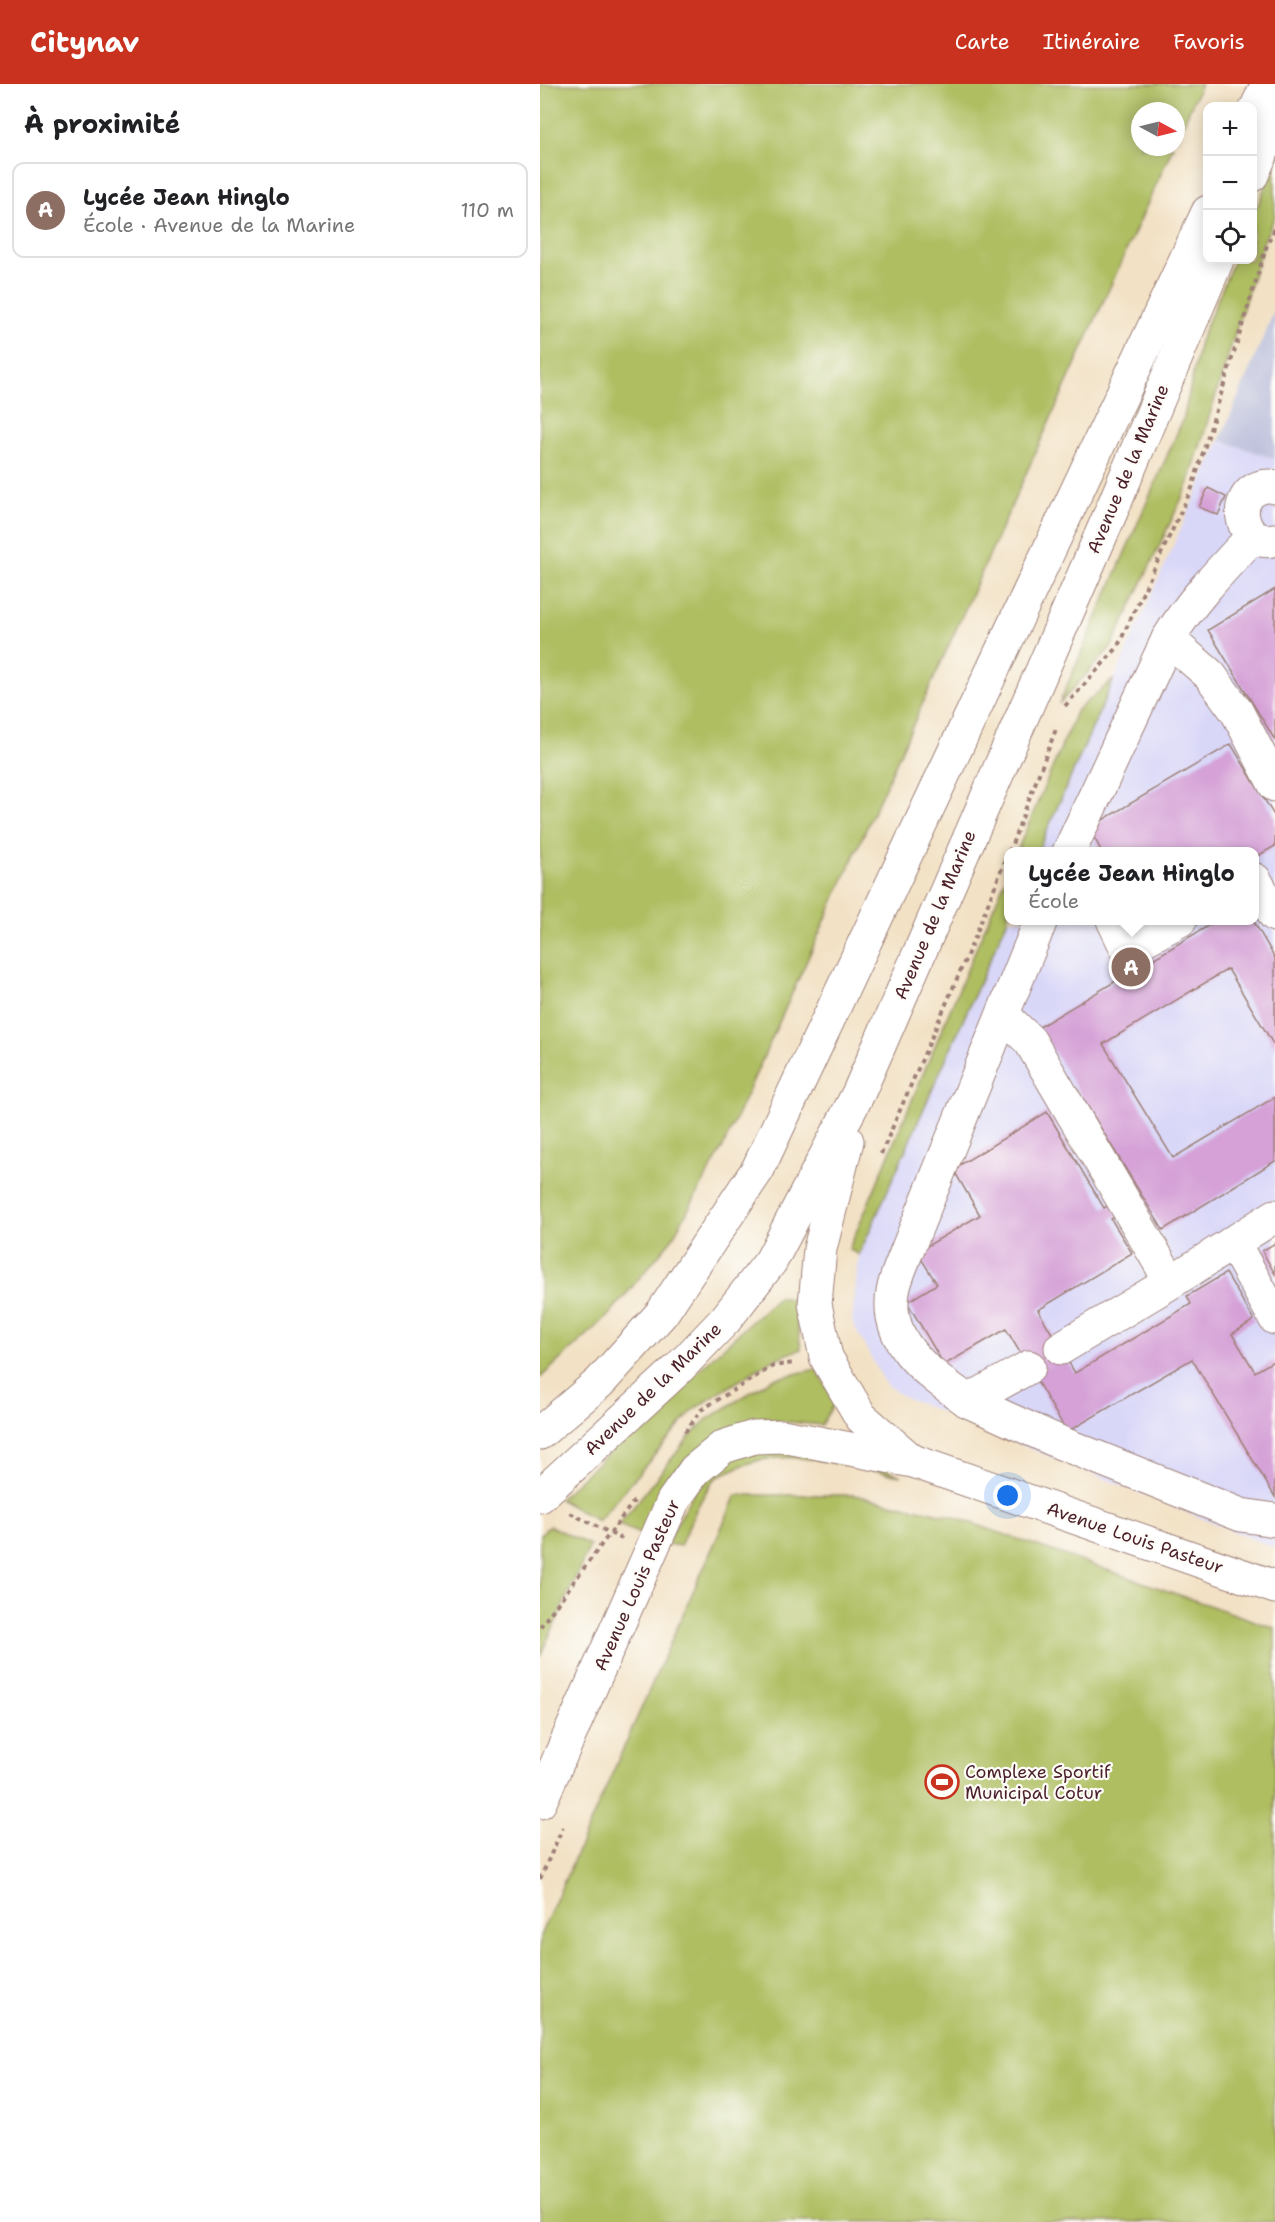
<!DOCTYPE html>
<html lang="fr">
<meta charset="utf-8">
<style>
body{margin:0;font-family:"Shantell Sans",sans-serif;background:#f2f2f2;color:#202124}
.controls{position:absolute;right:18px;top:18px;display:grid;overflow:hidden;border-radius:12px;box-shadow:0 3px 15px #0003}
.controls button{width:54px;height:54px;display:grid;place-items:center;padding:0;border:0;border-bottom:2px solid #e0e0e0;background:#fff;color:#202124;font:30px sans-serif}
.compass{position:absolute;left:591px;top:18px;width:54px;height:54px;border-radius:50%;background:#fff;box-shadow:0 3px 15px #0003;rotate:97deg}
.you{position:absolute;left:468px;top:1412px;width:21px;height:21px;margin:-15px;border:4px solid #fff;border-radius:50%;background:#1a73e8;box-shadow:0 0 0 9px #1a73e833}
.badge{display:grid;place-items:center;width:39px;height:39px;border-radius:50%;background:#c8321e;color:#fff;font-size:20px;font-weight:700}
.pin{position:absolute;translate:-50% -50%;border:3px solid #fff;box-shadow:0 2px 6px #0006}
.popup{position:absolute;left:464px;top:763px;width:255px;height:78px;box-sizing:border-box;display:grid;place-content:center;border-radius:12px;background:#fff;filter:drop-shadow(0 2px 4px #0005);font-size:20px;white-space:nowrap;color:#757577}
.popup b{font-size:22px;color:#202124}
.popup::after{content:'';position:absolute;left:50%;top:100%;margin-left:-12px;border:12px solid transparent;border-top-color:#fff}
.list{margin:0;padding:0;list-style:none}
h2{display:flex;justify-content:space-between;align-items:center;height:78px;margin:0;padding:0 24px;font-size:26px}
h2 small{font-size:20px;font-weight:400;color:#757577}
.list li{display:grid;grid-template-columns:39px 1fr auto;gap:18px;align-items:center;box-sizing:border-box;height:96px;margin:0 12px 12px;padding:0 12px;border:2px solid #e0e0e0;border-radius:12px}
.list b{display:block;font-size:22px;white-space:nowrap}
.list p{margin:0;font-size:20px;white-space:nowrap;color:#757577}
.list em{font-size:20px;font-style:normal;color:#757577}
.icon{flex:none;width:33px;height:33px;fill:none;stroke:currentColor;stroke-width:2;stroke-linecap:round;stroke-linejoin:round}
.map{position:relative;flex:none;width:735px;height:2138px;overflow:hidden}
header{display:flex;align-items:center;gap:36px;box-sizing:border-box;height:84px;padding:0 30px;background:#c8321e;color:#fff}
header strong{font-size:28px}
nav{display:flex;gap:33px;margin-inline-start:auto;font-size:21px}
main{display:flex}
aside{flex:1;background:#fff}
.map>svg:first-child{display:block}
.built{fill:#d9d7f8}
.industrial{fill:#c0c2dd}
.green{fill:#aebe61;stroke:#7c6e46;stroke-width:1.5}
.building{fill:#d5a1d7}
.lines{fill:none;stroke-linecap:round;stroke-linejoin:round}
.minor-casing{stroke:#9e8078;stroke-width:35}
.major-casing{stroke:#9e8078;stroke-width:35}
.path{stroke:#9e8078;stroke-width:4;stroke-dasharray:4.5 4.5;stroke-linecap:butt}
.minor{stroke:#fff;stroke-width:33}
.major{stroke:#fff;stroke-width:33}
.labels{text-anchor:middle;dominant-baseline:central;stroke-width:4.5;stroke-linejoin:round;paint-order:stroke}
.street-label{font-size:18px;fill:#4a1f2b;stroke:#fdfcf7}
.poi-label{font-size:18px;fill:#4a1f2b;stroke:#fdfcf7;text-anchor:start}
</style>
<header>
<strong>Citynav</strong>
<nav><a>Carte</a><a>Itinéraire</a><a>Favoris</a></nav>
</header>
<main>
<aside>
<h2>À proximité<small></small></h2>
<ul class="list">
<li><span class="badge" style="background:#8d6e63">A</span><div><b>Lycée Jean Hinglo</b><p>École · Avenue de la Marine</p></div><em>110 m</em></li>
</ul>
</aside>
<div class="map">
<svg width="735" height="2138" viewBox="0 0 735 2138">
<rect width="100%" height="100%" fill="#fdfcf7"/>
<filter id="ink" filterUnits="userSpaceOnUse"><feTurbulence type="fractalNoise" baseFrequency=".0167" numOctaves="2"/><feDisplacementMap in="SourceGraphic" scale="12" xChannelSelector="R" yChannelSelector="G"/><feConvolveMatrix kernelMatrix="1 2 1 2 8 2 1 2 1" color-interpolation-filters="sRGB"/></filter>
<filter id="wash" filterUnits="userSpaceOnUse"><feTurbulence type="fractalNoise" baseFrequency=".008" numOctaves="4" result="noise"/><feDisplacementMap in="SourceGraphic" scale="24" xChannelSelector="R" yChannelSelector="G"/><feGaussianBlur stdDeviation="1.35" result="paint"/><feColorMatrix in="noise" values="0 0 0 0 0 0 0 0 0 0 0 0 0 0 0 0 0 1.4 0 .05"/><feComposite in="paint" operator="in"/></filter>
<g filter="url(#wash)">
<rect width="100%" height="100%" fill="#f2e1c4"/>
<path class="built" d="M 680,356 L 735,375 L 735,1464 L 364,1313 L 346,1301 L 312,1238 L 319,1171 L 468,835 L 714,836 L 714,768 L 498,767 Z"/>
<path class="industrial" d="M 735,225 L 735,375 L 680,356 Z"/>
<g class="green">
<path d="M 0,0 L 661,0 L 636,56 L 636,27 L 600,27 L 600,63 L 633,63 L 183,1063 L 132,1155 L 68,1232 L 0,1294 Z"/>
<path d="M 735,79 L 735,132 L 723,159 L 648,401 L 572,562 L 519,620 L 644,333 L 660,257 L 694,176 L 712,176 L 713,133 Z"/>
<path d="M 574,595 L 498,767 L 477,767 L 537,626 Z"/>
<path d="M 468,789 L 468,835 L 319,1171 L 309,1165 Z"/>
<path d="M 238,1213 L 254,1216 L 261,1265 L 232,1276 L 154,1325 L 58,1437 L 19,1415 Z"/>
<path d="M 276,1285 L 295,1318 L 281,1341 L 238,1337 L 139,1387 L 100,1450 L 79,1441 L 149,1353 L 166,1336 L 232,1295 Z"/>
<path d="M 218,1358 L 328,1377 L 361,1392 C 308,1382 241,1359 190,1387 C 185,1389 178,1392 174,1396 C 159,1416 150,1439 140,1462 L 126,1460 L 166,1385 Z"/>
<path d="M 196,1411 L 314,1411 L 414,1433 L 735,1544 L 735,2138 L 0,2138 L 0,1852 Z"/>
<path d="M 10,1442 L 50,1461 L 0,1573 L 0,1450 Z"/>
</g>
<g id="blocks">
<g class="building">
<path d="M 668,404 L 686,413 L 678,431 L 659,423 Z"/>
<path d="M 735,505 L 735,656 L 668,546 Z"/>
<path d="M 691,660 L 735,733 L 735,762 L 714,774 L 714,768 L 562,768 L 549,744 Z"/>
<path d="M 678,836 L 713,836 L 735,874 L 735,963 L 688,885 L 563,960 L 633,1074 L 735,1013 L 735,1077 L 623,1146 L 499,943 Z"/>
<path d="M 507,1028 L 564,1124 L 571,1120 L 578,1131 L 571,1135 L 592,1169 L 498,1226 L 535,1289 L 651,1220 L 647,1212 L 686,1189 L 714,1236 L 692,1250 L 715,1288 L 735,1276 L 735,1413 L 652,1275 L 527,1348 L 466,1245 L 404,1281 L 367,1218 L 397,1200 L 377,1168 L 440,1131 L 413,1085 Z"/>
<path d="M 735,1159 L 735,1190 L 722,1167 Z"/>
</g>
</g>
</g>
<g filter="url(#ink)">
<use href="#blocks" fill-opacity="0" stroke="#9e8078" stroke-width="1.5"/>
<g class="lines">
<defs>
<g id="minor">
<path d="M 733,456 C 702,463 689,413 721,403 C 727,402 729,401 735,403"/>
<path d="M 628,555 L 670,591 L 697,628 L 735,701"/>
<path d="M 529,768 L 628,555 C 651,517 682,485 713,452"/>
<path d="M 715,796 L 735,831"/>
<path d="M 573,836 L 587,865 L 640,836"/>
<path d="M 463,931 L 490,957 L 631,1198"/>
<path d="M 693,1158 L 735,1234"/>
<path d="M 521,1264 L 631,1198 L 735,1132"/>
<path d="M 489,1283 L 428,1317 C 392,1291 344,1261 353,1208 C 355,1194 363,1178 368,1164 L 501,836"/>
<path d="M 428,1317 L 521,1359 L 701,1431 L 735,1436"/>
</g>
<g id="major">
<path d="M 712,33 L 728,0"/>
<path d="M 712,91 L 735,37"/>
<path d="M 307,1057 L 280,1165 L 275,1220 L 286,1273 L 321,1333 L 371,1376"/>
<path d="M 0,1349 L 60,1298 L 122,1229 L 218,1085 L 668,128"/>
<path d="M 0,1412 L 137,1286 L 185,1236 L 231,1177 L 319,1008 L 568,435 L 677,176"/>
<path d="M 0,1718 L 133,1417 L 155,1386 L 183,1363 L 214,1353 L 242,1352 L 373,1377 L 735,1503"/>
</g>
</defs>
<use href="#minor" class="minor-casing"/>
<use href="#major" class="major-casing"/>
<g class="path">
<path d="M 525,622 L 577,564 L 652,404 L 727,161 L 735,144"/>
<path d="M 469,768 L 516,645"/>
<path d="M 341,1070 L 435,853 L 468,769"/>
<path d="M 145,1348 L 161,1326 L 233,1282 L 254,1279"/>
<path d="M 30,1429 L 82,1455"/>
<path d="M 0,1543 L 94,1417"/>
<path d="M 0,1795 L 23,1743"/>
</g>
<use href="#minor" class="minor"/>
<use href="#major" class="major"/>
</g>
</g>
<defs>
<symbol id="stadium-ring" viewBox="-11 -11 22 22"><circle r="9.5" fill="#fdfcf7" stroke="#c8321e" stroke-width="1.5"/><path d="M0-5a6.5 5 0 1 0 0 10a6.5 5 0 1 0 0-10ZM-3.5-1.8h7v3.6h-7Z" fill="#c8321e"/></symbol>
</defs>
<g fill-rule="evenodd">
<use href="#stadium-ring" x="383" y="1679" width="38" height="38"/>
</g>
<g class="labels">
<g class="street-label">
<text transform="translate(588 385) rotate(-67)">Avenue de la Marine</text>
<text transform="translate(395 831) rotate(-67)">Avenue de la Marine</text>
<text transform="translate(113 1305) rotate(-44)">Avenue de la Marine</text>
<text transform="translate(595 1454) rotate(19)">Avenue Louis Pasteur</text>
<text transform="translate(97 1501) rotate(-66)">Avenue Louis Pasteur</text>
</g>
<g class="poi-label">
<text x="425" y="1688">Complexe Sportif<tspan x="425" dy="21">Municipal Cotur</tspan></text>
</g>
</g>
</svg>
<div class="controls">
<button>+</button>
<button>−</button>
<button><svg class="icon" aria-label="locate" viewBox="0 0 24 24"><circle cx="12" cy="12" r="6"/><path d="M12 2v4M12 18v4M2 12h4M18 12h4"/></svg></button>
</div>
<svg class="compass" viewBox="-18 -18 36 36"><path d="M0-13l5 13h-10z" fill="#e53935"/><path d="M0 13l5-13h-10z" fill="#757577"/></svg>
<div class="you"></div>
<div class="pin badge" style="left:591px;top:883px;background:#8d6e63">A</div>
<div class="popup"><b>Lycée Jean Hinglo</b>École</div>
</div>
</main>
